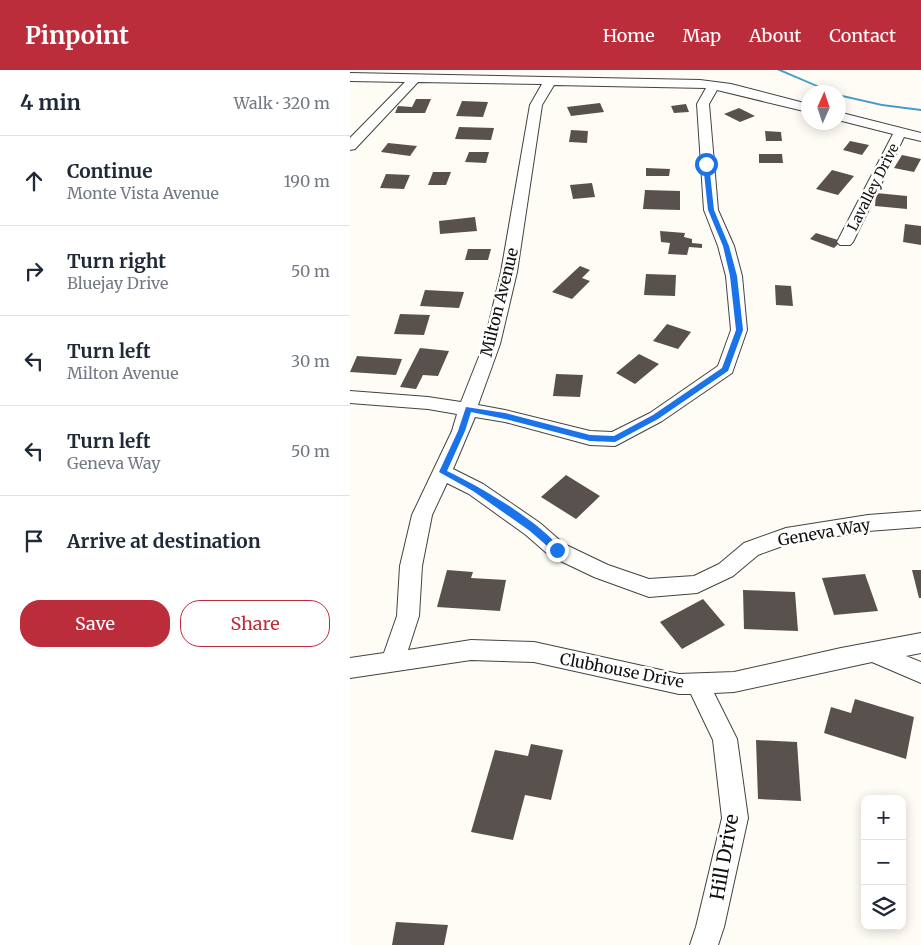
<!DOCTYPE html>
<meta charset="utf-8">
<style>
body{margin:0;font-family:Merriweather,serif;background:#f2f2f3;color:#1f2937}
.controls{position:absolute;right:15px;bottom:15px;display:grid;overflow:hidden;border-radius:10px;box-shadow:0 2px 12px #0003}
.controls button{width:45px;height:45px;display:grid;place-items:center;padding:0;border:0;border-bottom:1px solid #e0e1e3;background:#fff;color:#1f2937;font:25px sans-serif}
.compass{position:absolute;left:451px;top:15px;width:45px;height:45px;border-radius:50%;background:#fff;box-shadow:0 2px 12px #0003;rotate:3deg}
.stop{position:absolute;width:15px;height:15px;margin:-11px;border:4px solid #1a73e8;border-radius:50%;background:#fff}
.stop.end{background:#1a73e8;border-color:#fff;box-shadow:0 1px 5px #0008}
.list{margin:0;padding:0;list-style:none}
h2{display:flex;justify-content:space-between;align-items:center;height:65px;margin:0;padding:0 20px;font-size:21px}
h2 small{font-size:16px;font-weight:400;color:#747a83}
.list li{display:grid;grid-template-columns:32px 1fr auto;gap:15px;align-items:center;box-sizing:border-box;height:90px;padding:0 20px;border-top:1px solid #e0e1e3}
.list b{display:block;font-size:19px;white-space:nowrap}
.list p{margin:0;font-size:16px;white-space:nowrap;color:#747a83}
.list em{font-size:16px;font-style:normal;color:#747a83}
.actions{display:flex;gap:10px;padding:15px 20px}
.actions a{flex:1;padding:11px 0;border:1px solid #bc2d3c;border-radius:20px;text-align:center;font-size:18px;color:#bc2d3c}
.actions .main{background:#bc2d3c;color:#fff}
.icon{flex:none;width:28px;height:28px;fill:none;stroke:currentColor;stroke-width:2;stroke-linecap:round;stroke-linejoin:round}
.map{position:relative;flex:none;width:571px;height:875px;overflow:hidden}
header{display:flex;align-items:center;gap:30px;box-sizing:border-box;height:70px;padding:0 25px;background:#bc2d3c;color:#fff}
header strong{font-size:24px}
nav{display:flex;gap:28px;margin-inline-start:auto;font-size:18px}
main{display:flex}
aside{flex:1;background:#fff}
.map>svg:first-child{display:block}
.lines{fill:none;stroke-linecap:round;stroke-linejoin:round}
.stream{fill:#449bc8;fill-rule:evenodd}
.building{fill:#59514d}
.minor-casing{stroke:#434343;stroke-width:2}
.minor{fill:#fff;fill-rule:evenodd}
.route{fill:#1a73e8}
.labels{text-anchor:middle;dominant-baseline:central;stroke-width:5;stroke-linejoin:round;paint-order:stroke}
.far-street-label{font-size:14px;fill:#101010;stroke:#fff}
.street-label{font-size:16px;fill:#101010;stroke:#fff}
.near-street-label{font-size:19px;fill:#101010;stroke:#fff}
</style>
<header>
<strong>Pinpoint</strong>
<nav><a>Home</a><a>Map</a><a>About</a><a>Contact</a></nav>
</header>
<main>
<aside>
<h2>4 min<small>Walk · 320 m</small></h2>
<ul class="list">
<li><svg class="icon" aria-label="ahead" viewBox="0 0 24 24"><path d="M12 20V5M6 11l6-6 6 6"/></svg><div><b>Continue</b><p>Monte Vista Avenue</p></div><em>190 m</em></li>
<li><svg class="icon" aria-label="right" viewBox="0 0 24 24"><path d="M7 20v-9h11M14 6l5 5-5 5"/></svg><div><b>Turn right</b><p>Bluejay Drive</p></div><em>50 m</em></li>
<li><svg class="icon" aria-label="left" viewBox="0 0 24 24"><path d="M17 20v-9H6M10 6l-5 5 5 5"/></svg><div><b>Turn left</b><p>Milton Avenue</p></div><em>30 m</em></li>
<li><svg class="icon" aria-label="left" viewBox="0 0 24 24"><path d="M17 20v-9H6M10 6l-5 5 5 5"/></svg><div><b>Turn left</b><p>Geneva Way</p></div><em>50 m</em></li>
<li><svg class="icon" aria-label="arrive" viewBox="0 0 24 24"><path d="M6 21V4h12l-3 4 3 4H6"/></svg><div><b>Arrive at destination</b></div></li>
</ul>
<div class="actions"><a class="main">Save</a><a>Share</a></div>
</aside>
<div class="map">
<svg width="571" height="875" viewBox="0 0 571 875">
<rect width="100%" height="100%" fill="#fefcf4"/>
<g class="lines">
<g class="stream">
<path d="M 427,0 L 432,0 L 483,22 L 479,22 Z"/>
<path d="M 488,24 L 532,34 L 571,39 L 571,41 L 532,36 L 488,26 Z"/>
</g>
</g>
<g class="building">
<path d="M 66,29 L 81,29 L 75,43 L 45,43 L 48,36 L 62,37 Z"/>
<path d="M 112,31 L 138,32 L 133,47 L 106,46 Z"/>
<path d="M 250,33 L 254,42 L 221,46 L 217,37 Z"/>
<path d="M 336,34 L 339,42 L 324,43 L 321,36 Z"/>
<path d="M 389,38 L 405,46 L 390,52 L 374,44 Z"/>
<path d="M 109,57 L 144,58 L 141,70 L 105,69 Z"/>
<path d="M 221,60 L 238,61 L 237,73 L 219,72 Z"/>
<path d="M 415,61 L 431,62 L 432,71 L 416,71 Z"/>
<path d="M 500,71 L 519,75 L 512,85 L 493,80 Z"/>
<path d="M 38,73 L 67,76 L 60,86 L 31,82 Z"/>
<path d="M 119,82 L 139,82 L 136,93 L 115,92 Z"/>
<path d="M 409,84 L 432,84 L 433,93 L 409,93 Z"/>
<path d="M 552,85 L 571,89 L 564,102 L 544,98 Z"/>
<path d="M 296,98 L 320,99 L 319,106 L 296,106 Z"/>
<path d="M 482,100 L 504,106 L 488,125 L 466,119 Z"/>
<path d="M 83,102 L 101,102 L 96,115 L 78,115 Z"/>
<path d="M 36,104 L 60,105 L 54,119 L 30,118 Z"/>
<path d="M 242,113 L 245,127 L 223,129 L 220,115 Z"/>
<path d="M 295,120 L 330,121 L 330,140 L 293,139 Z"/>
<path d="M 526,123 L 557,126 L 557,139 L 525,136 Z"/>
<path d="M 125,147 L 127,161 L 90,164 L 89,151 Z"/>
<path d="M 555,154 L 571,156 L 571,175 L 553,172 Z"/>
<path d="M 310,161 L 335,163 L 334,167 L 342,169 L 342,173 L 352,174 L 352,178 L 339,177 L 337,185 L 318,184 L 320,173 L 311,172 Z"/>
<path d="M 466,163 L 491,171 L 484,178 L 460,169 Z"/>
<path d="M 118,179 L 141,179 L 138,190 L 115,190 Z"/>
<path d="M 230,196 L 240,200 L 232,208 L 240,211 L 222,229 L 202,222 Z"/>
<path d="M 296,204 L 326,205 L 325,226 L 294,225 Z"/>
<path d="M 425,215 L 441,216 L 443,236 L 426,235 Z"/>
<path d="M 75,220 L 114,222 L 109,238 L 70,236 Z"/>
<path d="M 50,244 L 80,245 L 74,265 L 44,264 Z"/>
<path d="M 317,254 L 341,262 L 328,279 L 303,271 Z"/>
<path d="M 70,278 L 99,281 L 88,306 L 73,305 L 66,319 L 50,317 Z"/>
<path d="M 289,284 L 309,294 L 285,314 L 266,303 Z"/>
<path d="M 7,286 L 52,289 L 46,305 L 0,302 Z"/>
<path d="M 206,304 L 233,305 L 230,327 L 203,326 Z"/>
<path d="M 216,405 L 250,426 L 226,449 L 191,427 Z"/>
<path d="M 97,500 L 123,502 L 121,508 L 156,510 L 150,541 L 87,537 Z"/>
<path d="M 562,500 L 571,500 L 571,528 L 569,528 Z"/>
<path d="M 515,504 L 528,541 L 484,545 L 472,508 Z"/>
<path d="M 393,520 L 445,522 L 448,561 L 394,559 Z"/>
<path d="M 353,529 L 375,555 L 332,579 L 310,552 Z"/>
<path d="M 505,629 L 564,647 L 556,689 L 474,663 L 481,637 L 501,643 Z"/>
<path d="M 406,670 L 447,672 L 451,731 L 408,729 Z"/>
<path d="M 181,674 L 213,680 L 201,730 L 175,725 L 163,770 L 121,762 L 145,680 L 178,686 Z"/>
<path d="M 46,852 L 98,855 L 94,875 L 42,875 Z"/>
</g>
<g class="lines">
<defs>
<g id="minor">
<path d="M 0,3 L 350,10 L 381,14 L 458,34 L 458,42 L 367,20 L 359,34 L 368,140 L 384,176 L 392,206 L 397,260 L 382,303 L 312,351 L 265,376 L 240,375 L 155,352 L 125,347 L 103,399 L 133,414 L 190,453 L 214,474 L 258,495 L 299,509 L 344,506 L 369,494 L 394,473 L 436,458 L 518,445 L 571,441 L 571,457 L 518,461 L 438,474 L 408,485 L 383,506 L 347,523 L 299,527 L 244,507 L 200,486 L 176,465 L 119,424 L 97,413 L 82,445 L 72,496 L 69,546 L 58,580 L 121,570 L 184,572 L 329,604 L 384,602 L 491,578 L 571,563 L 571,583 L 556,586 L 571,592 L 571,613 L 522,592 L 384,622 L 364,623 L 387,669 L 398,748 L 374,857 L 368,875 L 340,875 L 346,857 L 372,748 L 363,670 L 341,624 L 329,624 L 184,592 L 121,590 L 0,608 L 0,588 L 34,583 L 47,546 L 50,496 L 62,445 L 102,361 L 107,344 L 78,339 L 0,333 L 0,321 L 78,327 L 111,332 L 134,274 L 151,202 L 180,35 L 192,14 L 68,12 L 5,79 L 0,80 L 0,68 L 55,12 L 0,11 ZM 204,15 L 356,18 L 347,34 L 354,140 L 368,176 L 376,206 L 381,260 L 368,296 L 300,343 L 262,362 L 240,361 L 155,340 L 128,335 L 150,274 L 167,202 L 192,35 Z"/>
<path d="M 488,42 L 571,63 L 571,71 L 554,67 L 503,172 L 500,175 L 490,175 L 487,172 L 543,64 L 488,50 Z"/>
</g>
</defs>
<use href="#minor" class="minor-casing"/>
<use href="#minor" class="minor"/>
</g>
<path class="route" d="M 356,92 L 359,94 L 364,140 L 379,176 L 387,206 L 393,260 L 378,301 L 308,349 L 265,372 L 240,371 L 155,349 L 121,342 L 115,361 L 97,401 C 127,415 193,453 211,480 L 210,482 L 204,482 L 180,461 L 123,421 L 89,402 L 108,361 L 116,337 L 155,343 L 240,365 L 264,366 L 303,345 L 372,298 L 386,260 L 380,206 L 373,176 L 358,140 L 353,94 Z"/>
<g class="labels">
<g class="far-street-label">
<text transform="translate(523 117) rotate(-63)">Lavalley Drive</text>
</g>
<g class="street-label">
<text transform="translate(149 232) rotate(-76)">Milton Avenue</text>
<text transform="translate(474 462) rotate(-10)">Geneva Way</text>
<text transform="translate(272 600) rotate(11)">Clubhouse Drive</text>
</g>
<g class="near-street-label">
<text transform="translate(374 787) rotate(-80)">Hill Drive</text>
</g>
</g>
</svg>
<div class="controls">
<button>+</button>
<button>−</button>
<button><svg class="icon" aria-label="layers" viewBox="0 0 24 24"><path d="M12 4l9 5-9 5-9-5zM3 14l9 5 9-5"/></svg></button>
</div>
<svg class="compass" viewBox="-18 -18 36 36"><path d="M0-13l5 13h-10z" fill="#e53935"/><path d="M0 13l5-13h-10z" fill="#747a83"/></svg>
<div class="stop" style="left:356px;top:94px"></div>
<div class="stop end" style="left:207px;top:480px"></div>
</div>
</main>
